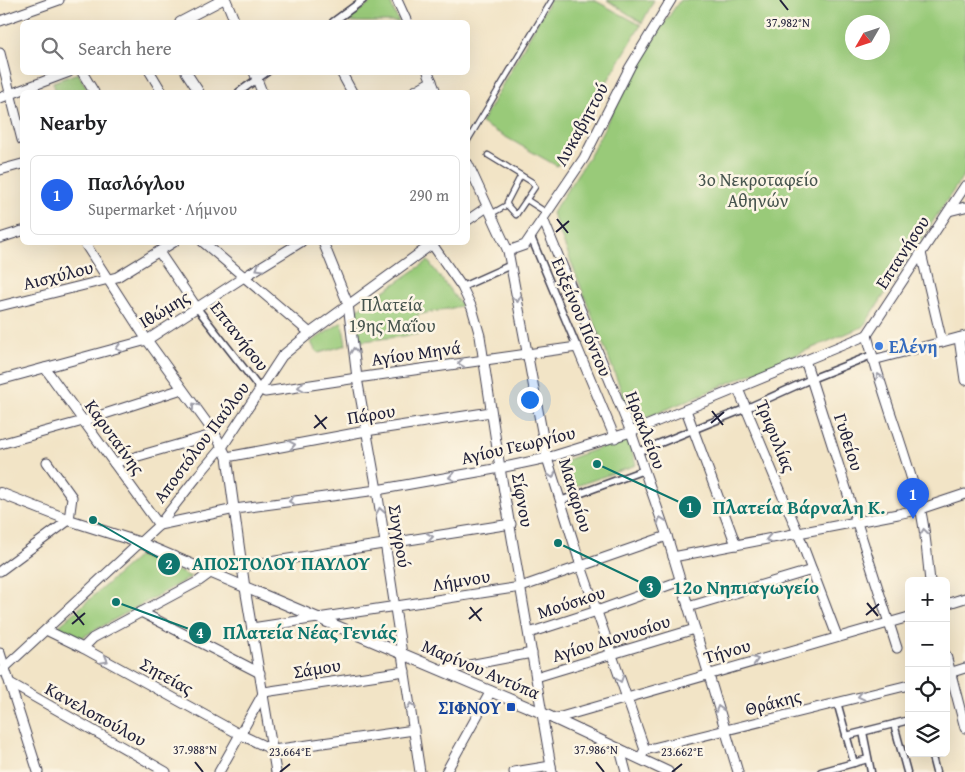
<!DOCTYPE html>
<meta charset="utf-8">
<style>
body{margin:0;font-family:"Gentium Book Plus",serif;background:#f6f6f6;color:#202124}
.controls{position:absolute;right:15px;bottom:15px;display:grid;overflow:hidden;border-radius:8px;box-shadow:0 5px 20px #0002}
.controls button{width:45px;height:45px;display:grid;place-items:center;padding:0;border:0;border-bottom:1px solid #e0e0e0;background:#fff;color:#202124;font:25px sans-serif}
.compass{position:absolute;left:845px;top:15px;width:45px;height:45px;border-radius:50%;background:#fff;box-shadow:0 5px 20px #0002;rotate:231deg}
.you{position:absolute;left:529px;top:399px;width:18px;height:18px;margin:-12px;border:4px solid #fff;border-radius:50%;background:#1a73e8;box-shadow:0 0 0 8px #1a73e833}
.badge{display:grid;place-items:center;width:32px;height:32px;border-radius:50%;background:#2563eb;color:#fff;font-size:16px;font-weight:700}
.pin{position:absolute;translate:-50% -41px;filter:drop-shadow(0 1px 2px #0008)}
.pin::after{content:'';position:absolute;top:26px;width:18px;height:15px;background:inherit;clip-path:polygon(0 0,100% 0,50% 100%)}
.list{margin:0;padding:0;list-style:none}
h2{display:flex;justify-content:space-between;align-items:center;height:65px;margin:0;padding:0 20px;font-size:21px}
h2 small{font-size:16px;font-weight:400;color:#757577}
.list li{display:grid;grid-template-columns:32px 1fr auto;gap:15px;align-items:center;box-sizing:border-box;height:80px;margin:0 10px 10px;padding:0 10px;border:1px solid #e0e0e0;border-radius:8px}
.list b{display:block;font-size:19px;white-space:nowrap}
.list p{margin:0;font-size:16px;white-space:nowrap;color:#757577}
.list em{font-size:16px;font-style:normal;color:#757577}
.icon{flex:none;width:28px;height:28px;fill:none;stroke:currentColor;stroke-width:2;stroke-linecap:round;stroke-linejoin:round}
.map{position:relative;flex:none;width:965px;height:772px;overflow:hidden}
.search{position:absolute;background:#fff;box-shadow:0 5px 20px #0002;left:20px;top:20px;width:450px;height:55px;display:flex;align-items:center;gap:12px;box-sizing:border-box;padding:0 18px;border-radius:8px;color:#757577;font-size:19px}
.panel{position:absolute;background:#fff;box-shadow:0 5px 20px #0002;left:20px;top:90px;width:450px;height:155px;border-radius:8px}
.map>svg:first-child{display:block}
.green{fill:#99ca79;stroke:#5e765a;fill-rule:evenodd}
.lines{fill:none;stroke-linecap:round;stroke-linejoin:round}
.service-casing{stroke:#413f50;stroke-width:7}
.pedestrian-casing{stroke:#413f50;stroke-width:9}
.minor-casing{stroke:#413f50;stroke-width:11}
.tertiary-casing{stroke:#413f50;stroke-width:12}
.service{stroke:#fff;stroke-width:4.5}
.pedestrian{stroke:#fff;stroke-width:6}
.minor{stroke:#fff;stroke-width:9}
.tertiary{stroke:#fff;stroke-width:10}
.oneway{stroke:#9c9ca7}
.ticks{fill:none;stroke:#22223b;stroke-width:2}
.shop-dot{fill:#3f7fe0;stroke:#fcf5e5;stroke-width:2}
.transit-dot{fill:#1a4fb4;stroke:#fcf5e5;stroke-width:2}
.labels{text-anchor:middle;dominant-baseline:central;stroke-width:5;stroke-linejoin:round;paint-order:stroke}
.street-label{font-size:18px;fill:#22223b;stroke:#fcf5e5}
.park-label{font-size:18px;fill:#46544e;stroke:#fcf5e5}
.shop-label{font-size:18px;font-weight:bold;fill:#366cbe;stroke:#fcf5e5;text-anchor:start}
.transit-label{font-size:18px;font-weight:bold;fill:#164399;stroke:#fcf5e5;text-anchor:end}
.ticks-label{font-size:12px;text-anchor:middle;fill:#22223b;stroke:#fcf5e5;stroke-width:5;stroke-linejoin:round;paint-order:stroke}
.leader{fill:none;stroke:#0f766e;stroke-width:2}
.callout-dot{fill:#0f766e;stroke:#fcf5e5;stroke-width:2}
.mark-label{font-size:15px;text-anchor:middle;font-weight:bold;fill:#fff}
.callout-label{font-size:19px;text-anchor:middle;font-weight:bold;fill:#0f766e;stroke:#fcf5e5;stroke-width:5;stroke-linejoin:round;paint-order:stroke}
</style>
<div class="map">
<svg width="965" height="772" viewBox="0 0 965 772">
<rect width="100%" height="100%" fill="#fcf5e5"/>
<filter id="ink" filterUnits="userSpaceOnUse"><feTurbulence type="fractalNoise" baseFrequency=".02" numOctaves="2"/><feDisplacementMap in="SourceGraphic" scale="10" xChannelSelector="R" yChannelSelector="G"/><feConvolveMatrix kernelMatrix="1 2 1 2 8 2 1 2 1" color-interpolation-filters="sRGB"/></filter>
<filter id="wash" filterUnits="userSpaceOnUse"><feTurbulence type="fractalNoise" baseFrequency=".0096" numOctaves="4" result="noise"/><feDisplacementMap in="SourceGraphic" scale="20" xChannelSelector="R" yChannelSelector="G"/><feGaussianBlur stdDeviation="1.12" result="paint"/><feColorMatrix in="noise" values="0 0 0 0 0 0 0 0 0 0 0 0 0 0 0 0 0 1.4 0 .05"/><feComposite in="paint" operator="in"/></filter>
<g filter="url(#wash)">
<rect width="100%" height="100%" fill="#f2e4c6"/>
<g class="green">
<path d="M 375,0 L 389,0 L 399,22 L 349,22 L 347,20 Z"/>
<path d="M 550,0 L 594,0 L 641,25 L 557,166 L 481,123 Z"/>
<path d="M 607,0 L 654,0 L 642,23 Z"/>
<path d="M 680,0 L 965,0 L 965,173 L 865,324 L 862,327 L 634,423 L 552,213 L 592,152 L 636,65 ZM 852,22 L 882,22 L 882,52 L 852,52 Z"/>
<path d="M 78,73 L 89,92 L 56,92 L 53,82 Z"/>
<path d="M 428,261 L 462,306 L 417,315 L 420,334 L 356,342 L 352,313 Z"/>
<path d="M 342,322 L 346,345 L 319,353 L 315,350 L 311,342 Z"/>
<path d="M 628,438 L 636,465 L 565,490 L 557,463 Z"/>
<path d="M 141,554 L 191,577 L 79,639 L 58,627 Z"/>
</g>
</g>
<g filter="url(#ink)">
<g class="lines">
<defs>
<g id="service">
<path d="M 468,140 L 552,0"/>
<path d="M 488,155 L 532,182 L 535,187 L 516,215 L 507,205 L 507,202 L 521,175"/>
<path d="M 527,200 L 547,213"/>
<path d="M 491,214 L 507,205"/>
</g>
<g id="pedestrian">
<path d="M 333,22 L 363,0"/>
<path d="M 239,92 L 267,72"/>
<path d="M 531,237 L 577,347"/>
<path d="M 462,287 L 511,265"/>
<path d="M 197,308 L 260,389"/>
<path d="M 638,452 L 747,408 L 811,379 L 872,355"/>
<path d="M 560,501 L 644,470"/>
<path d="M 837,702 L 854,763"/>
<path d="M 863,732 L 871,772"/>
<path d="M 846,736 L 894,724"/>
<path d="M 931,753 L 936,772"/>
<path d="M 821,772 L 868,759"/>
<path d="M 907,772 L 894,724 L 909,720"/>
</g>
<g id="minor">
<path d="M 226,0 L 235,22"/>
<path d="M 397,0 L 407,22"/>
<path d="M 0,21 L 59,0"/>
<path d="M 180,22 L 222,0"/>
<path d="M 0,53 L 22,140"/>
<path d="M 82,72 L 94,92"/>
<path d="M 150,72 L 162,92"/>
<path d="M 186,72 L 199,92"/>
<path d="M 254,72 L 262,92"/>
<path d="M 341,72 L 352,92"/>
<path d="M 428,72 L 436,92"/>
<path d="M 413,92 L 432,81"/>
<path d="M 0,98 L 69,72"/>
<path d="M 468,164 L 508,251 L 547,458 L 581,566 L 645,750 L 640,758"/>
<path d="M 0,170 L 22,164"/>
<path d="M 949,211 L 965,207"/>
<path d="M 543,219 L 631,432 L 667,536 L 738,772"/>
<path d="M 468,220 L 487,207"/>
<path d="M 0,238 L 22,231"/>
<path d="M 84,242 L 147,340 L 215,434 L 227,457 L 245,588 L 276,772"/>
<path d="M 203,242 L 310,333"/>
<path d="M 323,242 L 348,304 L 357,378 L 377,490 L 420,772"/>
<path d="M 432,244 L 462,287 L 472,308 L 480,336 L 500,468 L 552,772"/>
<path d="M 508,251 L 525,245 L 584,158 L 630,67 L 671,0"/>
<path d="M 159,252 L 197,308"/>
<path d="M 921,253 L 942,342"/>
<path d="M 0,306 L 117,277 L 174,242"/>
<path d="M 867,335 C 882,394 905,450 920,508 C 926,532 927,557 930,581"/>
<path d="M 867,335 L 965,186"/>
<path d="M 959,338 L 965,380"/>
<path d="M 805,360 L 897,648"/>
<path d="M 873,360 L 965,336"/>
<path d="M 45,368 L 159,525 L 235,509 L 377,490 L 500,468 L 547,458 L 631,432 L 867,335"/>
<path d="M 0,380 L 147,340 L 244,277 L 301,242"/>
<path d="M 260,389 L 265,392 L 357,378 L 577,347 L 615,438"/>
<path d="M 738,389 L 798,533 L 837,636"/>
<path d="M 686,410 L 736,545"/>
<path d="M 0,444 L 83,421 L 182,389"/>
<path d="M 227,457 L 366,431 L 491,412"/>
<path d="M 114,463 L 215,434"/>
<path d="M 673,557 L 898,514 L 920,509 L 965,494"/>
<path d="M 243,566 L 511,524"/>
<path d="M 0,571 L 69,520 L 72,497 L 47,462"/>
<path d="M 946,604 L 965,598"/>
<path d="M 688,607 L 812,570"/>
<path d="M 141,612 L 260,673"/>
<path d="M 252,628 L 521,587 L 667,536"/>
<path d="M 46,630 L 83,648 L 239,734 L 273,750 L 414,730"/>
<path d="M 529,633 L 597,611 L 680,581"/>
<path d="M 83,648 L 93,638 L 199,581 L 210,573"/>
<path d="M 0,653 L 38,772"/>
<path d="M 946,655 L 965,728"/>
<path d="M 443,670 L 532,653"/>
<path d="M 0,672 L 159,525 L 196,478 L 223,446 L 282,356 L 310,333 L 435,242"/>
<path d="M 946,674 L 965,668"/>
<path d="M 536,677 L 695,629"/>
<path d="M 10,683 L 166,772"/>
<path d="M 554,719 L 909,617"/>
<path d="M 620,749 L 626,772"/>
<path d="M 645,750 L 909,685"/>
<path d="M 219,772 L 264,692 L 405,671"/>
<path d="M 446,772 L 491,691"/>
<path d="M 514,772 L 551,766"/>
</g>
<path id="tertiary" d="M 0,493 L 69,520 L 141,543 L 542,713 L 668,772"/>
</defs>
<use href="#service" class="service-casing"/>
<use href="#pedestrian" class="pedestrian-casing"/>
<use href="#minor" class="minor-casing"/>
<use href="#tertiary" class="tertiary-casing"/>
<use href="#service" class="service"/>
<use href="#pedestrian" class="pedestrian"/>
<use href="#minor" class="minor"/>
<use href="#tertiary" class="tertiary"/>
</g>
<defs><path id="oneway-chevron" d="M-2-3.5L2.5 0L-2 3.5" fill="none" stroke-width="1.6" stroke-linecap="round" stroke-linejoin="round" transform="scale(1.25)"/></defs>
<g class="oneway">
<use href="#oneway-chevron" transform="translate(259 268) rotate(149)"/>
<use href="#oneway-chevron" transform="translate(517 299) rotate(80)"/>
<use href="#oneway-chevron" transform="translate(119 348) rotate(165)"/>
<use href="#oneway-chevron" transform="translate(354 351) rotate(-97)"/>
<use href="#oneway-chevron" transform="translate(461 363) rotate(172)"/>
<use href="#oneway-chevron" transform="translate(879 377) rotate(-109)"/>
<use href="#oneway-chevron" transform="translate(301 387) rotate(171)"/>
<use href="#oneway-chevron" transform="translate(195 406) rotate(-125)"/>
<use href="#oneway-chevron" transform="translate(292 445) rotate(-10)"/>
<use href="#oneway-chevron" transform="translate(552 475) rotate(73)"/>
<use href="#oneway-chevron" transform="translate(452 477) rotate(170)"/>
<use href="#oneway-chevron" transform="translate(292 501) rotate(172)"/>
<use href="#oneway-chevron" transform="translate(380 511) rotate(-99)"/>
<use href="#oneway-chevron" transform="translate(661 520) rotate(-109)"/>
<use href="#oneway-chevron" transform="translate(924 532) rotate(-97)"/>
<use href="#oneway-chevron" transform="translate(430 537) rotate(-9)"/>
<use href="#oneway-chevron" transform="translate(769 539) rotate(169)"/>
<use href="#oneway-chevron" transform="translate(105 660) rotate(29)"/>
<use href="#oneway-chevron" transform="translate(755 660) rotate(-16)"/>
<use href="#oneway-chevron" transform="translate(620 679) rotate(72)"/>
<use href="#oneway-chevron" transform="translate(861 696) rotate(167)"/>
<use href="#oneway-chevron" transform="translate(411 706) rotate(-99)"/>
<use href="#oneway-chevron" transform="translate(719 709) rotate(-107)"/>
</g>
</g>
<path class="ticks" d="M 780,0 L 788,10M 557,219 L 568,233M 556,232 L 569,221M 712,411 L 723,425M 315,415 L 326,429M 711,423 L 724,412M 314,428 L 327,417M 867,603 L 878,616M 470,607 L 481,621M 73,611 L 84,625M 866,615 L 879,604M 469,619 L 482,608M 72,624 L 85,613M 195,762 L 203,772M 596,762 L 604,772M 280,772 L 290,764M 672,772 L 682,764"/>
<circle class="shop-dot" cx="879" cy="346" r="5"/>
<rect class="transit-dot" x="506" y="702" width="10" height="10" rx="2.5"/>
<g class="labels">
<g class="street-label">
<text transform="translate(581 124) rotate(-61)">Λυκαβηττού</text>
<text transform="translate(902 252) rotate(-57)">Επτανήσου</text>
<text transform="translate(58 275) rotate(-14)">Αισχύλου</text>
<text transform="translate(164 309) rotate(-31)">Ιθώμης</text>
<text transform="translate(582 317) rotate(67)">Ευξείνου Πόντου</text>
<text transform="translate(240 336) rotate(52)">Επτανήσου</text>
<text transform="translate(416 353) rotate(-8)">Αγίου Μηνά</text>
<text transform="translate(371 414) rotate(-9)">Πάρου</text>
<text transform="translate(646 430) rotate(69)">Ηρακλείου</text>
<text transform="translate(776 436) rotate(68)">Τριφυλίας</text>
<text transform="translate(115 437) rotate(54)">Καρυταίνης</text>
<text transform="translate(201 442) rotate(-53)">Αποστόλου Παύλου</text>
<text transform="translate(849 442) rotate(72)">Γυθείου</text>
<text transform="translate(518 445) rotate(-13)">Αγίου Γεωργίου</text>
<text transform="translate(576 495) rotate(73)">Μακαρίου</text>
<text transform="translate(523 500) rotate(80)">Σίφνου</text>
<text transform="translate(400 536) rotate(81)">Συγγρού</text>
<text transform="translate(461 580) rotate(-9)">Λήμνου</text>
<text transform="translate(571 602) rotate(-18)">Μούσκου</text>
<text transform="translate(611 638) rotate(-17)">Αγίου Διονυσίου</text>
<text transform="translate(727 651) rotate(-16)">Τήνου</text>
<text transform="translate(317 668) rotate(-9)">Σάμου</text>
<text transform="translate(481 669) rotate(23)">Μαρίνου Αντύπα</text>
<text transform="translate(167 676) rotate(29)">Σητείας</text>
<text transform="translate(773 702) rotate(-15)">Θράκης</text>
<text transform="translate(96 714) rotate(29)">Κανελοπούλου</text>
</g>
<g class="park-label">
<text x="758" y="179">3ο Νεκροταφείο<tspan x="758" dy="21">Αθηνών</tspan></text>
<text x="392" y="304">Πλατεία<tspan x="392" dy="21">19ης Μαΐου</tspan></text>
</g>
<g class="shop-label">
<text x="889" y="346">Ελένη</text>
</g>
<g class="transit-label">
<text x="501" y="707">ΣΙΦΝΟΥ</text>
</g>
</g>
<g class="ticks-label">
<text x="788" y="27">37.982°N</text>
<text x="195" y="754">37.988°N</text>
<text x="596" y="754">37.986°N</text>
<text x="290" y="756">23.664°E</text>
<text x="682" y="756">23.662°E</text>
</g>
<path class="leader" d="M597 464L690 507M93 520L169 564M558 543L650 587M116 602L200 633"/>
<g class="callout-dot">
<circle cx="597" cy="464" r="5"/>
<circle cx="93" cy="520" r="5"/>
<circle cx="558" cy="543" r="5"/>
<circle cx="116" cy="602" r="5"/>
<circle cx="690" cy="507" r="12"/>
<circle cx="169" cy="564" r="12"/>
<circle cx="650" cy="587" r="12"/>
<circle cx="200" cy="633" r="12"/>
</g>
<g class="mark-label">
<text x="690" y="512">1</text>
<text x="169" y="569">2</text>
<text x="650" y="592">3</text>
<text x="200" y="638">4</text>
</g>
<g class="callout-label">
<text x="799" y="514">Πλατεία Βάρναλη Κ.</text>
<text x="281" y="570">ΑΠΟΣΤΟΛΟΥ ΠΑΥΛΟΥ</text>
<text x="746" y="594">12ο Νηπιαγωγείο</text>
<text x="310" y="639">Πλατεία Νέας Γενιάς</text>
</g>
</svg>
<div class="controls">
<button>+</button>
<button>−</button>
<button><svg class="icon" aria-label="locate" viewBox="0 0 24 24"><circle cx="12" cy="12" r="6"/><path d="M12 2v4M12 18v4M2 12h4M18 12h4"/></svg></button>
<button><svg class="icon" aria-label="layers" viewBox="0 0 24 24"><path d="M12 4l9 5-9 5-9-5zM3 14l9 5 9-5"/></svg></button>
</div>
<svg class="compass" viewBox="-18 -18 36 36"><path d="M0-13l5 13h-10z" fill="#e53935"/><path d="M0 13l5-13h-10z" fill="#757577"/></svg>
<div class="you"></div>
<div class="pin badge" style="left:913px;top:519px">1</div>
<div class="search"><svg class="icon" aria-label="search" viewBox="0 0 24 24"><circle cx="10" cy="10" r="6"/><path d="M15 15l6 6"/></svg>Search here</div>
<section class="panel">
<h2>Nearby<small></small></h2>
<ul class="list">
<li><span class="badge">1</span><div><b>Πασλόγλου</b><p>Supermarket · Λήμνου</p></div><em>290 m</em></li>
</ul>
</section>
</div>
